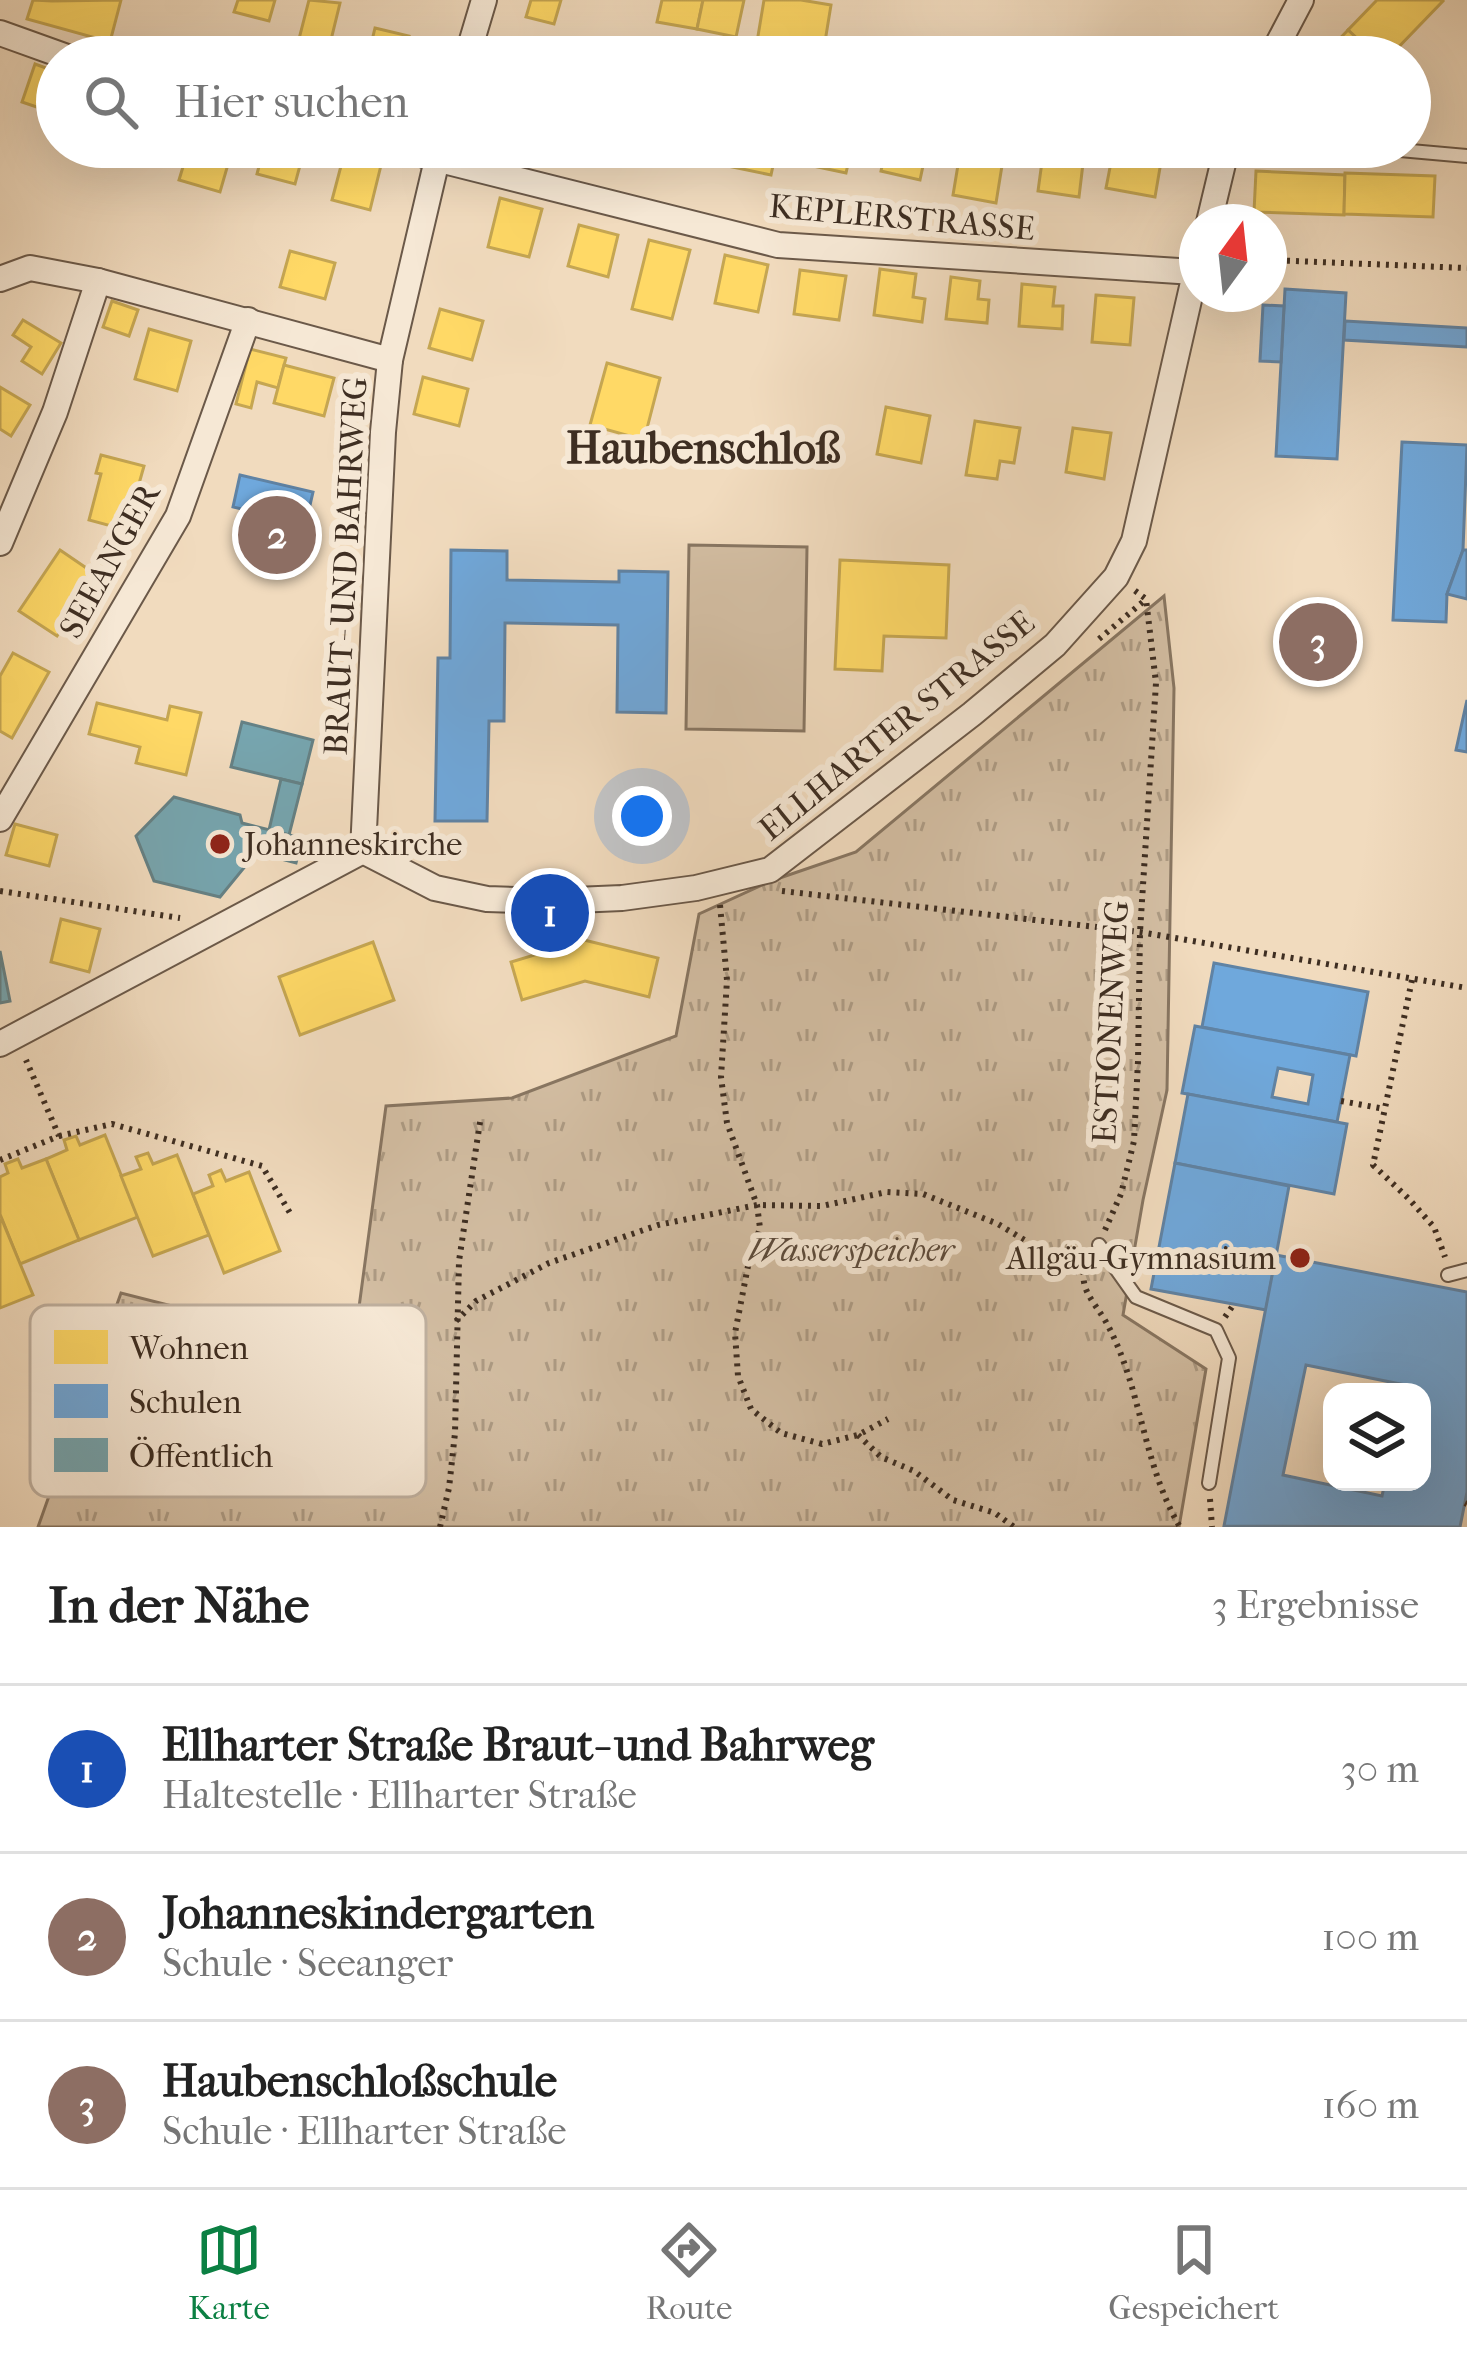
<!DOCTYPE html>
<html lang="de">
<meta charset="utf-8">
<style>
body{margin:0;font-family:"IM FELL French Canon",serif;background:#f6f6f6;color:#222}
.controls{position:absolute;right:36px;bottom:36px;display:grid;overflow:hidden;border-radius:24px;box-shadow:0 12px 48px #0002}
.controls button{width:108px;height:108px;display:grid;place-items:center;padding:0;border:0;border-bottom:3px solid #e0e0e0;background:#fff;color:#222;font:60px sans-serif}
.compass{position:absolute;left:1179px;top:204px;width:108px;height:108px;border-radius:50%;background:#fff;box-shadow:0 12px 48px #0002;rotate:15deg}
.you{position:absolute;left:642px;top:816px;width:42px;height:42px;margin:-30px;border:9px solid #fff;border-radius:50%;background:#1a73e8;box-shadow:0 0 0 18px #1a73e833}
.badge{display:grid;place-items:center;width:78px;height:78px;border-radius:50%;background:#0b8043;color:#fff;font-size:39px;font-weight:700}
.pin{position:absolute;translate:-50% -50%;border:6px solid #fff;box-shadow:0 3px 12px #0006}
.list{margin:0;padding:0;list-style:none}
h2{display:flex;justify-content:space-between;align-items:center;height:156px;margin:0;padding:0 48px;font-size:51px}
h2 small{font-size:39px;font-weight:400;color:#767676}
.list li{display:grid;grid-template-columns:78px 1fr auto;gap:36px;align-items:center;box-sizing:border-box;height:168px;padding:0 48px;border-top:3px solid #e0e0e0}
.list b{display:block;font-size:45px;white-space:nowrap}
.list p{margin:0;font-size:39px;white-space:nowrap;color:#767676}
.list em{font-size:39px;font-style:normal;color:#767676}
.icon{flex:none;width:66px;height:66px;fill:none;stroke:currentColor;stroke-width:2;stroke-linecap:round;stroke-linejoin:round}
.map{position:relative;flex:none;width:1467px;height:1527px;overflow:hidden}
.search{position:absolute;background:#fff;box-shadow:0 12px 48px #0002;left:36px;right:36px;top:36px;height:132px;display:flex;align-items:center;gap:30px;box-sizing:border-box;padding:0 42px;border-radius:66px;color:#767676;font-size:45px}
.sheet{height:660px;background:#fff}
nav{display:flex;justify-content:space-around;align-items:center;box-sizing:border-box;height:168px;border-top:3px solid #e0e0e0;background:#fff;font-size:33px;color:#767676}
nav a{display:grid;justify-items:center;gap:6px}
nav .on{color:#0b8043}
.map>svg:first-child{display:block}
.grass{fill:#d3bea3;stroke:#887662;stroke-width:3}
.park{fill:url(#park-tufts);stroke:#887662;stroke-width:3}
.homes{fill:#ffd966;stroke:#c5a652;stroke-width:3}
.schools{fill:#6fa8dc;stroke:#6083a4;stroke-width:3;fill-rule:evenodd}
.public{fill:#76a5af;stroke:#658185;stroke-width:3}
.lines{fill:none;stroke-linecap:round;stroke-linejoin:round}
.service-casing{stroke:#6b5949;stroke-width:16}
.minor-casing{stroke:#6b5949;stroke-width:28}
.path{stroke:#3e2e22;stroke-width:6;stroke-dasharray:3 6;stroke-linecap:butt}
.service{stroke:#f6e8d5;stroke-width:12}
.minor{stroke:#f6e8d5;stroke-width:24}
.poi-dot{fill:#8f2418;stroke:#f6e8d5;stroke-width:4.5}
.labels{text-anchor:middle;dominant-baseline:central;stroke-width:12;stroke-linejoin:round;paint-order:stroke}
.street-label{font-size:33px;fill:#3e2e22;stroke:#f6e8d5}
.poi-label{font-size:33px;fill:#3e2e22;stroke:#f6e8d5;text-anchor:start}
.park-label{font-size:33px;font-style:italic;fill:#5c4b3c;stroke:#f6e8d5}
.district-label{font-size:45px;font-weight:bold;fill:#3e2e22;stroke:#f6e8d5}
.key{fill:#f6e8d5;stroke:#bfb09f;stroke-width:3}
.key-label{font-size:33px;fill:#3e2e22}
</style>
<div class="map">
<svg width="1467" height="1527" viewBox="0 0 1467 1527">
<defs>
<pattern id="park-tufts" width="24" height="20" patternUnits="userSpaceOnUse" patternTransform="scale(3)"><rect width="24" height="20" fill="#d3bea3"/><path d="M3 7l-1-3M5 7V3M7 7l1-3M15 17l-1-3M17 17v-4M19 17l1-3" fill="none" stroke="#ad9b84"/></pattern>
</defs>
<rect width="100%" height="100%" fill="#f1dbbe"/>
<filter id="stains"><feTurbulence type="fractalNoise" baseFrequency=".00167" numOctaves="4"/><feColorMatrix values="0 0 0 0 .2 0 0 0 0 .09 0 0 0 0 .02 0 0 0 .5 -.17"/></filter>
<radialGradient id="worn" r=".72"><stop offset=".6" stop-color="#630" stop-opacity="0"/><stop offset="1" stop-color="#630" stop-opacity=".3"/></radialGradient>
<path class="grass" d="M 689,545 L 807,547 L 804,731 L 686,729 Z"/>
<path class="park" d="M 1164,596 L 1174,688 L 1167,1090 L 1143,1200 L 1123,1315 L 1206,1369 L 1179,1527 L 38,1527 L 121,1293 L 353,1352 L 386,1106 L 512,1098 L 676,1036 L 699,914 L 771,881 L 856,852 Z"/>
<g class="homes">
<path d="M 33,0 L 52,1 L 121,0 L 110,42 L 27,19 Z"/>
<path d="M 238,0 L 275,0 L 269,21 L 234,12 Z"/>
<path d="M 309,0 L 340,3 L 329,48 L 299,39 Z"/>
<path d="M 531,0 L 561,0 L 554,24 L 526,17 Z"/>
<path d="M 662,0 L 703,0 L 697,29 L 657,22 Z"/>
<path d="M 703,0 L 744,0 L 736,37 L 697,29 Z"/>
<path d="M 764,0 L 801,0 L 831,5 L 823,54 L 757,42 Z"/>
<path d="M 1377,0 L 1442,0 L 1443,1 L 1389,57 L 1377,57 L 1348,30 Z"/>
<path d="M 375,28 L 409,36 L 403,57 L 368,57 Z"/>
<path d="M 1348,30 L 1377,57 L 1322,57 Z"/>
<path d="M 35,64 L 57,72 L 57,114 L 22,102 Z"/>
<path d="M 189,147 L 233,147 L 220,192 L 179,180 Z"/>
<path d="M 264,147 L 305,147 L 295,184 L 257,174 Z"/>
<path d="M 346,147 L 360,147 L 384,153 L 370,210 L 332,200 Z"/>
<path d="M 657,147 L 701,147 L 698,158 Z"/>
<path d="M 733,147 L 777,147 L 771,175 L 728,166 Z"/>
<path d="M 802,147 L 852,147 L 846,173 L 799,163 Z"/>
<path d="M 886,147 L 927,147 L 920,180 L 881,171 Z"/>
<path d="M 961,147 L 1005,147 L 996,203 L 953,195 Z"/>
<path d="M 1044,147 L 1085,147 L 1079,197 L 1038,191 Z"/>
<path d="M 1114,147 L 1162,156 L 1155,197 L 1106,188 Z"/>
<path d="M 1256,171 L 1345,175 L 1344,215 L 1254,212 Z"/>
<path d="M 1345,173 L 1435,176 L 1433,217 L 1344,214 Z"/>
<path d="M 500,198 L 542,209 L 529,257 L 488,247 Z"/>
<path d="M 579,225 L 618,235 L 608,277 L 568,266 Z"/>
<path d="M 649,240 L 690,250 L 672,319 L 632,309 Z"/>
<path d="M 290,251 L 335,263 L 325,299 L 280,287 Z"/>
<path d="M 725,255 L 768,265 L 758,312 L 715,303 Z"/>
<path d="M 880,269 L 916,274 L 913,297 L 925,299 L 922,322 L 874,315 Z"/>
<path d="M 800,270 L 846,276 L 839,320 L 794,314 Z"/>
<path d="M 951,277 L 980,281 L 978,299 L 989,300 L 987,323 L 946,319 Z"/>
<path d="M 1022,284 L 1055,287 L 1053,306 L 1063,306 L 1062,329 L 1019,326 Z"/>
<path d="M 1096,295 L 1134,298 L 1130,345 L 1092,342 Z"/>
<path d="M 112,301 L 138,310 L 129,336 L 103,327 Z"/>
<path d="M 440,309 L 483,321 L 472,360 L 429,348 Z"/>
<path d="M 23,320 L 61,343 L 42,374 L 22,361 L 31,347 L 13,335 Z"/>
<path d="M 149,329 L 191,341 L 177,391 L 135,379 Z"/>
<path d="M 250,349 L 286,358 L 278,388 L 257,382 L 251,408 L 236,404 Z"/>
<path d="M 607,363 L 660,378 L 644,440 L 590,425 Z"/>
<path d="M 284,365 L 334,378 L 324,416 L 274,403 Z"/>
<path d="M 423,377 L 468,389 L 459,426 L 414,414 Z"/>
<path d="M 0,387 L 30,405 L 11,436 L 0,429 Z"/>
<path d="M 886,407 L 930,416 L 921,463 L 877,454 Z"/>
<path d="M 975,421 L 1020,428 L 1014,463 L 1000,461 L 997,479 L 966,475 Z"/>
<path d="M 1073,428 L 1111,433 L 1104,479 L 1066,472 Z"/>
<path d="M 101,455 L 144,466 L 126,530 L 89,520 L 101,474 L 96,473 Z"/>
<path d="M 60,550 L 98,576 L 57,636 L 19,611 Z"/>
<path d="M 840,560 L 949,565 L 946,638 L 884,636 L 882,671 L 835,669 Z"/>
<path d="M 13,653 L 49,672 L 12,738 L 0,731 L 0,676 Z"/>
<path d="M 97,703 L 167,720 L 170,706 L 201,713 L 186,775 L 136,763 L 140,747 L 89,734 Z"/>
<path d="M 15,824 L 57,835 L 49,866 L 6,855 Z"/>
<path d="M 61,919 L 100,929 L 89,972 L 51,962 Z"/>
<path d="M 584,940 L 658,958 L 649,997 L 585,981 L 522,1000 L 511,962 Z"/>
<path d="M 373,942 L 394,1000 L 300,1035 L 279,977 Z"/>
<path d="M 105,1135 L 138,1217 L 79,1240 L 46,1159 L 67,1150 L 64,1140 L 76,1136 L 80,1145 Z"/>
<path d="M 148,1153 L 153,1164 L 177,1155 L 209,1235 L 153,1256 L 121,1176 L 141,1169 L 136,1157 Z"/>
<path d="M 18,1159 L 22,1168 L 46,1159 L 79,1240 L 20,1264 L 0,1214 L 0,1177 L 8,1173 L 5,1164 Z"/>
<path d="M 221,1170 L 226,1181 L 249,1172 L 280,1251 L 224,1273 L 193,1194 L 213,1186 L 209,1175 Z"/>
<path d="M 0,1220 L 2,1220 L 33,1295 L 0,1308 Z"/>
</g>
<g class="schools">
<path d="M 1285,289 L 1346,293 L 1337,459 L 1276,456 Z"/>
<path d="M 1263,305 L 1284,306 L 1281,362 L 1260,361 Z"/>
<path d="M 1345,321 L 1467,328 L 1467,347 L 1344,340 Z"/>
<path d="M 1402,442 L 1467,445 L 1463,550 L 1447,594 L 1446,622 L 1393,620 Z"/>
<path d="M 240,475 L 313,492 L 299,553 L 264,545 L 271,516 L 233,507 Z"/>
<path d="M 451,550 L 507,551 L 507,580 L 619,582 L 619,571 L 668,572 L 666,713 L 617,712 L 618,625 L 505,623 L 504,721 L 489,721 L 487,821 L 435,821 L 438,658 L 450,658 Z"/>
<path d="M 1463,550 L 1467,550 L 1467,599 L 1447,594 Z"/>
<path d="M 1467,700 L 1467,752 L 1456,750 Z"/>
<path d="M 1214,963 L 1368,992 L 1356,1056 L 1202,1027 Z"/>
<path d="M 1195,1026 L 1350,1055 L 1337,1122 L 1182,1093 ZM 1278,1068 L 1313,1075 L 1308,1104 L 1272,1097 Z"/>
<path d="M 1188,1094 L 1347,1124 L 1334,1194 L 1175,1163 Z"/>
<path d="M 1175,1163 L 1289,1186 L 1266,1310 L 1151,1289 Z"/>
<path d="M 1276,1255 L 1467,1292 L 1467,1492 L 1460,1527 L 1224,1526 ZM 1306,1365 L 1405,1385 L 1403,1392 L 1422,1392 L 1422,1482 L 1385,1482 L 1382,1496 L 1283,1475 Z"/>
</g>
<g class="public">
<path d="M 242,722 L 313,740 L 302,784 L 231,767 Z"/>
<path d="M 281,779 L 302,784 L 289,835 L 269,830 Z"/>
<path d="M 174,797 L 240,815 L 242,823 L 302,838 L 296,863 L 250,851 L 252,858 L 220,897 L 154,881 L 136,836 Z"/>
<path d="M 0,951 L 10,1001 L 0,1003 Z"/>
</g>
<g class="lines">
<defs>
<g id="service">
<path d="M 1366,147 L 1467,156"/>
<path d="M 1099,1245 L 1136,1297 L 1216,1330 L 1229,1358 L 1209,1483"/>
<path d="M 1448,1275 L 1467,1270"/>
</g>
<g id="minor">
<path d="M 0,33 L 67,57"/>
<path d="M 467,57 L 484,0"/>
<path d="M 1271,57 L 1301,0"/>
<path d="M 400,147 L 436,159 L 778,245 L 1194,272"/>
<path d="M 1209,222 L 1227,147"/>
<path d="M 0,279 L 30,268 L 98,281 L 390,360"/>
<path d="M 0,543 L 55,412 L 98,281"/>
<path d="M 0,819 L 178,516 L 248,320"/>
<path d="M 363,851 L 435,888 L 487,899 L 552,901 L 622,898 L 696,888 L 770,870 L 972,714 L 1055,645 L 1116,577 L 1134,541 L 1197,265"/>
<path d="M 363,851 L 383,432 L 390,360 L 440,147"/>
<path d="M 0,1044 L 363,851"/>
</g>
</defs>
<use href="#service" class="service-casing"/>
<use href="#minor" class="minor-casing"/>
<g class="path">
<path d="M 1269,260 L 1467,268"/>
<path d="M 1099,639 L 1144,601"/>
<path d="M 0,891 L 180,918"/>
<path d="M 782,891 L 1140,932 L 1467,988"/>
<path d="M 720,905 L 727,980 L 721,1077 L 727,1123 L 757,1205 L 760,1228 L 749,1261 L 735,1333 L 738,1376 L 751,1409 L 781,1433 L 822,1444 L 858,1435 L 888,1419"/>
<path d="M 1412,980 L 1373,1165 L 1408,1198 L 1434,1227 L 1445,1257"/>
<path d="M 1341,1101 L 1385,1109"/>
<path d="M 59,1136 L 112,1124 L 262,1166 L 290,1213"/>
<path d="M 0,1160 L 59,1136 L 26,1060"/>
<path d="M 1105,1230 L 1121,1194 L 1134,1141 L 1138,1061 L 1140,932 L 1156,683 L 1146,599 L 1134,590"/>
<path d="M 1086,1263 C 1077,1288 1094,1301 1106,1322 C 1142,1387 1142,1463 1180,1527"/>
<path d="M 1225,1317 L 1234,1304"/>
<path d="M 456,1321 L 476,1301 L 549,1263 L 658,1225 L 757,1205 L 822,1206 L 887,1192 L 923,1194 L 998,1224 L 1082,1275"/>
<path d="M 858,1435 L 881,1457 L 914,1471 L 953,1500 L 995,1513 L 1014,1527"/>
<path d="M 1210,1499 L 1212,1527"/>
<path d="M 1465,1503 L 1467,1504"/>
<path d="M 440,1527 L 449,1488 L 455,1433 L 459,1261 L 480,1122"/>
</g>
<use href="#service" class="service"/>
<use href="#minor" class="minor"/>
</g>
<g class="poi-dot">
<circle cx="220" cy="844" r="12"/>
<circle cx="1300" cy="1258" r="12"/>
</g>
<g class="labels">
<g class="street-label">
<text transform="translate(902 218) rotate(5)">KEPLERSTRASSE</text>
<text transform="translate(110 561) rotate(-61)">SEEANGER</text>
<text transform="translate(346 566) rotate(-87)">BRAUT- UND BAHRWEG</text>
<text transform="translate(897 726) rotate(-39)">ELLHARTER STRASSE</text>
<text transform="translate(1111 1022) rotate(-87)">ESTIONENWEG</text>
</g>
<g class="poi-label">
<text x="244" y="844">Johanneskirche</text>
<text x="1276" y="1258" text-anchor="end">Allgäu-Gymnasium</text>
</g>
<g class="park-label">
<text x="851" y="1250">Wasserspeicher</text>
</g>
<g class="district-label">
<text x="703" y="448">Haubenschloß</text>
</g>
</g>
<rect x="30" y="1305" width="396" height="192" rx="18" class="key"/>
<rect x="54" y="1330" width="54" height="34" fill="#ffd966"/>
<rect x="54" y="1384" width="54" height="34" fill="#6fa8dc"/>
<rect x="54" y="1438" width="54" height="34" fill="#76a5af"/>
<g class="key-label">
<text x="129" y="1359">Wohnen</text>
<text x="129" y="1413">Schulen</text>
<text x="129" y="1467">Öffentlich</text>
</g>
<rect width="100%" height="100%" filter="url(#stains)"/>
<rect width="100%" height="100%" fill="url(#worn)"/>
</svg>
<div class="controls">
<button><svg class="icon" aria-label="layers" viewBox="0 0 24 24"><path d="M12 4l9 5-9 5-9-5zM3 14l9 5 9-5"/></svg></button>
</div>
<svg class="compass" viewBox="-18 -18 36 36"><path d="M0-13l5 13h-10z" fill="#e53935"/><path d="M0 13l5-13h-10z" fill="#767676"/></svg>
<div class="you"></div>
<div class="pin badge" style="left:550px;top:913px;background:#1a4fb4">1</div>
<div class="pin badge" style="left:277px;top:535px;background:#8d6e63">2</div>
<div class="pin badge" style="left:1318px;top:642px;background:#8d6e63">3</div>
<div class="search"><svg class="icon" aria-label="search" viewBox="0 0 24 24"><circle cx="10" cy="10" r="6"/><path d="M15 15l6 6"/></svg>Hier suchen</div>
</div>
<section class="sheet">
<h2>In der Nähe<small>3 Ergebnisse</small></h2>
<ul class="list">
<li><span class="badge" style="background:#1a4fb4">1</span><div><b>Ellharter Straße Braut- und Bahrweg</b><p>Haltestelle · Ellharter Straße</p></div><em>30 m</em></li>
<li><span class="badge" style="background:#8d6e63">2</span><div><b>Johanneskindergarten</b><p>Schule · Seeanger</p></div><em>100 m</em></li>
<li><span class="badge" style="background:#8d6e63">3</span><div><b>Haubenschloßschule</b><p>Schule · Ellharter Straße</p></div><em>160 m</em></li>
</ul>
</section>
<nav>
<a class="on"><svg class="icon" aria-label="map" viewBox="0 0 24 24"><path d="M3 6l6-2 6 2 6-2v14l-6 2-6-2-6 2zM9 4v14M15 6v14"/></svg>Karte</a>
<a><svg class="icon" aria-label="directions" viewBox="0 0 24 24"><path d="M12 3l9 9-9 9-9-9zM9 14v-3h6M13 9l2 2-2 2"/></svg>Route</a>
<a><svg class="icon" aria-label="saved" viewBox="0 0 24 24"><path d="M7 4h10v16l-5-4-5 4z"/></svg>Gespeichert</a>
</nav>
